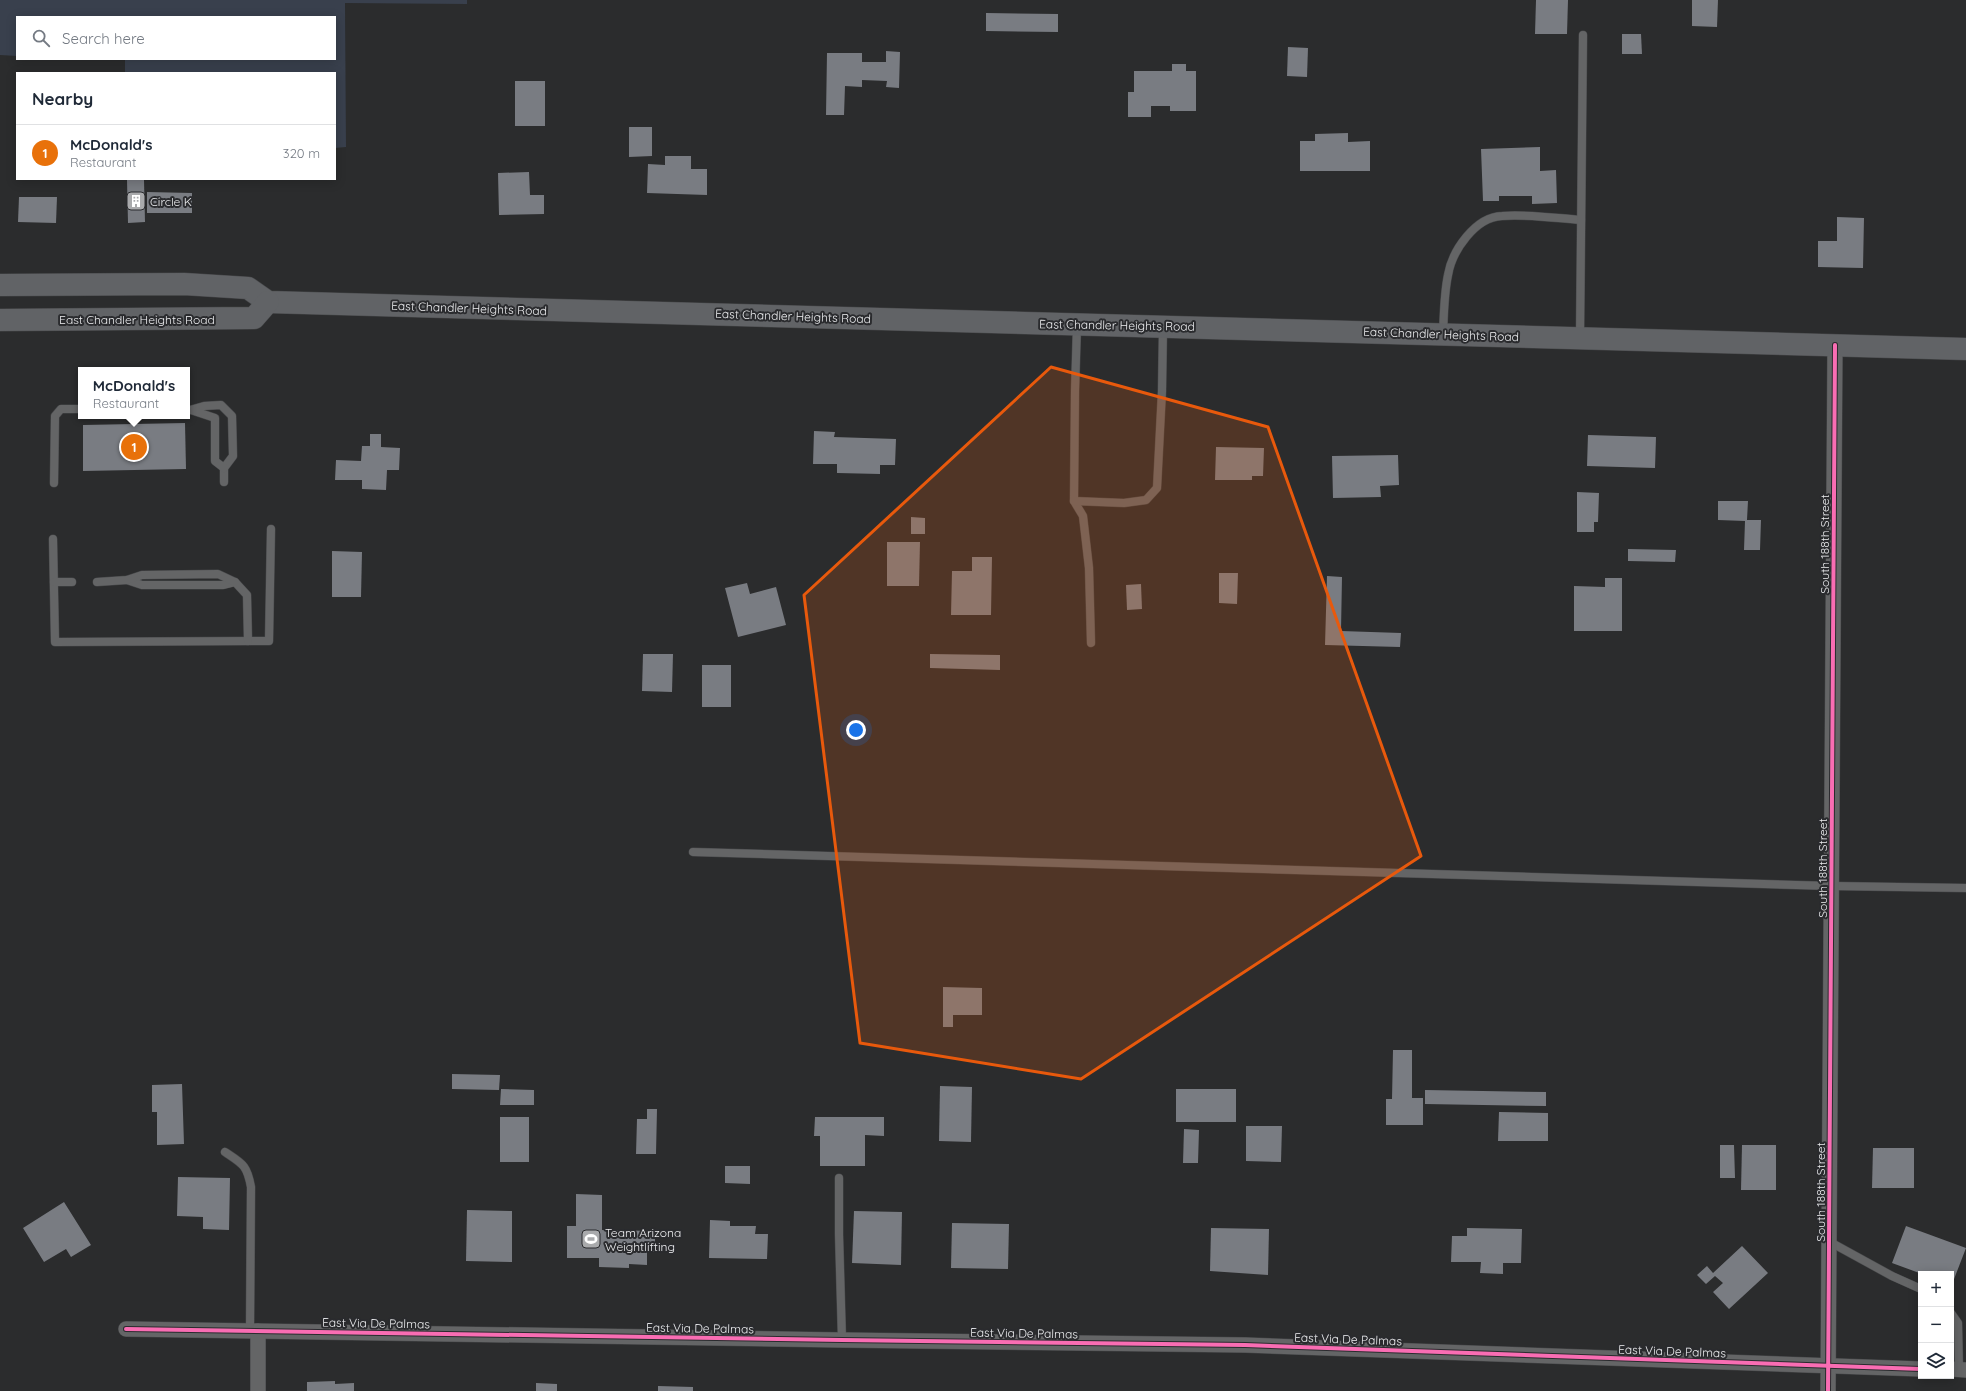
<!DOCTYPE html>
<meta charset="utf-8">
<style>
body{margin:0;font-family:Quicksand,sans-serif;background:#f2f2f3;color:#1f2937}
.controls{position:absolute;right:12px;bottom:12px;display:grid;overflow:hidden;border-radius:0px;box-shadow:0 2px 10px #0003}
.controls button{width:36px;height:36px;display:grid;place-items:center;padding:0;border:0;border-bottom:1px solid #e0e1e3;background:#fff;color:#1f2937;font:20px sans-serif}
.you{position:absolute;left:856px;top:730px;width:14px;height:14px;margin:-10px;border:3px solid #fff;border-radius:50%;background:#1a73e8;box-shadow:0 0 0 6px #1a73e833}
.badge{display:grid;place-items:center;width:26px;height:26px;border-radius:50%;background:#5d636c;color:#fff;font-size:13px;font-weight:700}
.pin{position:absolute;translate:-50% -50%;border:2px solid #fff;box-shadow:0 1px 4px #0006}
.popup{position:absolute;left:78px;top:367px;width:112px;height:52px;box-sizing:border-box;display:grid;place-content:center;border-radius:0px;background:#fff;filter:drop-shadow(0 1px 3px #0005);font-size:13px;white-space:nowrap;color:#747a83}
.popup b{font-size:15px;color:#1f2937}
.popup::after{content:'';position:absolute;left:50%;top:100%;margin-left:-8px;border:8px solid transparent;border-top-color:#fff}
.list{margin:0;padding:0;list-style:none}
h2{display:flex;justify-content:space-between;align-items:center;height:52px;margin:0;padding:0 16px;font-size:17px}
h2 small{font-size:13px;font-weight:400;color:#747a83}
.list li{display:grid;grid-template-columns:26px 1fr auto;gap:12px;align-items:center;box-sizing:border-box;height:56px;padding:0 16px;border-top:1px solid #e0e1e3}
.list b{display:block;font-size:15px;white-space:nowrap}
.list p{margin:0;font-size:13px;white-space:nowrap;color:#747a83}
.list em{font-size:13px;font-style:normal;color:#747a83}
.icon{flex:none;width:22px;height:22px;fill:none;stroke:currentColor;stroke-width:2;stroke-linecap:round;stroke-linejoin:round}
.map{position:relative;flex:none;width:1966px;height:1391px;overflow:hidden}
.search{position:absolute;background:#fff;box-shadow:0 2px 10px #0003;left:16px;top:16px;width:320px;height:44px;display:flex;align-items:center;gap:10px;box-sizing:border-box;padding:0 14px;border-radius:0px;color:#747a83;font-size:15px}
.panel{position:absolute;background:#fff;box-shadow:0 2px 10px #0003;left:16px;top:72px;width:320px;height:108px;border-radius:0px}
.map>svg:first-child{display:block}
.green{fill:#39404d}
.building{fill:#797c82}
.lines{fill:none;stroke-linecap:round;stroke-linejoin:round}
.lane-casing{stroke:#47484a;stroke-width:9}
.street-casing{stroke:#47484a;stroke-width:16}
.secondary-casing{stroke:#47484a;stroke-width:23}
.lane{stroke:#646566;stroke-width:8}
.street{stroke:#646566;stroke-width:15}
.secondary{stroke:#616366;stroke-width:22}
.cycleway-casing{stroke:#2a2b2e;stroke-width:6}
.cycleway{stroke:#f96db3;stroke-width:4}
.marked{fill:#e8590c;fill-opacity:0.2;stroke:#e8590c;stroke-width:3;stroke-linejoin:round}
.labels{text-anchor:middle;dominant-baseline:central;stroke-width:4;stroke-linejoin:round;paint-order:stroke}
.poi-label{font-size:12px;fill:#edeef0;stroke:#2a2b2e;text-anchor:start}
.street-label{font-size:12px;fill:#edeef0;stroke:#2a2b2e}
</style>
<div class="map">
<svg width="1966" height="1391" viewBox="0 0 1966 1391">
<rect width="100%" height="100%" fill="#2b2c2d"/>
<path class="green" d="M 0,0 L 467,0 L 467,4 L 345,3 L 346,147 L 335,148 L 335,73 L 125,73 L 125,59 L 335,59 L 335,17 L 17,17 L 17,56 L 0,55 Z"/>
<g class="building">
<path d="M 1536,0 L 1568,0 L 1567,34 L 1535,34 Z"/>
<path d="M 1692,0 L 1718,0 L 1717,27 L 1692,26 Z"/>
<path d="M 986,13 L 1058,14 L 1058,32 L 986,31 Z"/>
<path d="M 1622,34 L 1641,34 L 1642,54 L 1622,54 Z"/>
<path d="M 1288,47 L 1308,48 L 1307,77 L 1287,76 Z"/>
<path d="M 886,51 L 900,52 L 899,88 L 886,87 L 887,81 L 862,80 L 862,87 L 845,86 L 844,115 L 826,115 L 827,53 L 862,53 L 862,62 L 886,62 Z"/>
<path d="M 1172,64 L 1186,64 L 1186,71 L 1196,71 L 1196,111 L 1170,111 L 1170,106 L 1151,106 L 1151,117 L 1128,117 L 1128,92 L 1134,92 L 1134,71 L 1172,71 Z"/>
<rect x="515" y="81" width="30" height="45"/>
<path d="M 629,127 L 652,127 L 652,156 L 629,157 Z"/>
<path d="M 1348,133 L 1348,142 L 1370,141 L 1370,171 L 1300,171 L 1300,141 L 1315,141 L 1315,134 Z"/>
<path d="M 1540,147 L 1540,171 L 1556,170 L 1557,203 L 1532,204 L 1532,196 L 1499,196 L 1499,201 L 1483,201 L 1481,149 Z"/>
<path d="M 665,156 L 691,156 L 691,169 L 707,169 L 707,195 L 647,193 L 648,164 L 665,165 Z"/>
<path d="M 529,172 L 530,195 L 544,195 L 544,214 L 499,215 L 498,173 Z"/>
<path d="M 127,180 L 144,180 L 145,222 L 128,223 Z"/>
<path d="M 147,192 L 192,193 L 192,213 L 147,213 Z"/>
<path d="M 19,197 L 57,197 L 56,223 L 18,222 Z"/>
<path d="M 1837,217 L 1864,218 L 1863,268 L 1818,267 L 1818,241 L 1837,241 Z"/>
<path d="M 185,423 L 186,469 L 83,471 L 83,425 Z"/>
<path d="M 814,431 L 835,432 L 834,437 L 896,439 L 895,465 L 880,465 L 880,474 L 837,473 L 837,464 L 813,464 Z"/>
<path d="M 370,434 L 381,434 L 381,447 L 400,448 L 399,470 L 387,470 L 386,490 L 362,489 L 362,480 L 335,480 L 336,460 L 361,461 L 362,446 L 370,446 Z"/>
<path d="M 1588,435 L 1656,437 L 1655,468 L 1587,466 Z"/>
<path d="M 1216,447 L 1264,448 L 1263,476 L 1252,476 L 1252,480 L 1215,480 Z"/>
<path d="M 1398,455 L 1399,485 L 1380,486 L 1381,497 L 1333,498 L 1332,456 Z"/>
<path d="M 1577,492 L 1599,493 L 1598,522 L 1594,522 L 1594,532 L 1577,532 Z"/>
<path d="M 1718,501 L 1748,501 L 1747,520 L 1761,520 L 1760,550 L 1744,550 L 1745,521 L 1718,520 Z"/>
<path d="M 911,517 L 925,518 L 925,534 L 911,534 Z"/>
<path d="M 887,542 L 920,542 L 919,586 L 887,586 Z"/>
<path d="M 1628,549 L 1676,550 L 1675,562 L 1628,561 Z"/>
<path d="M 332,551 L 362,552 L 361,597 L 332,597 Z"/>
<path d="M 972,557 L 992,557 L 991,615 L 951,615 L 952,571 L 972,571 Z"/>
<path d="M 1219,573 L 1238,573 L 1237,604 L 1219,603 Z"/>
<path d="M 1327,576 L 1342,577 L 1341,631 L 1401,633 L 1400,647 L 1325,645 Z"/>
<path d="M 1605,578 L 1622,578 L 1622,631 L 1574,631 L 1574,586 L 1605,587 Z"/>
<path d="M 747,583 L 750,594 L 776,587 L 786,625 L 738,637 L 725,588 Z"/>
<path d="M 1141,584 L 1142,609 L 1127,610 L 1126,585 Z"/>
<path d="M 643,654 L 673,654 L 672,692 L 642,691 Z"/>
<path d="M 930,654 L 1000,655 L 1000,670 L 930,668 Z"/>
<rect x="702" y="665" width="29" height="42"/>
<path d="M 943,987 L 982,988 L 982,1015 L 953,1015 L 953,1027 L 943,1027 Z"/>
<path d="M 1393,1050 L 1412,1050 L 1412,1098 L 1423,1098 L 1423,1125 L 1386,1125 L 1386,1099 L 1392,1099 Z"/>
<path d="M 452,1074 L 500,1075 L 499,1090 L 452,1089 Z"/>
<path d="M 182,1084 L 184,1144 L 157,1145 L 157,1112 L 152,1112 L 152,1085 Z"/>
<path d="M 940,1086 L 972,1087 L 971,1142 L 939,1141 Z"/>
<path d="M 501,1089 L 534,1090 L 534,1105 L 500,1105 Z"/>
<rect x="1176" y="1089" width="60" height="33"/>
<path d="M 1425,1090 L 1546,1092 L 1546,1106 L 1425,1104 Z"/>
<path d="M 647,1109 L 657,1109 L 656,1154 L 636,1154 L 637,1119 L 647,1119 Z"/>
<path d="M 1499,1112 L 1548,1113 L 1548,1141 L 1498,1141 Z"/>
<rect x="500" y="1117" width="29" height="45"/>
<path d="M 815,1117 L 884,1117 L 884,1136 L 865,1135 L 865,1166 L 820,1166 L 820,1136 L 814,1136 Z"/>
<path d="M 1246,1126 L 1282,1126 L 1281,1162 L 1246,1161 Z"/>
<path d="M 1184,1129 L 1199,1130 L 1198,1163 L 1183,1163 Z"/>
<path d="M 1720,1145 L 1734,1145 L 1735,1178 L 1720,1178 Z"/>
<path d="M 1742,1145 L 1776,1145 L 1776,1190 L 1741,1190 Z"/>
<path d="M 1873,1148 L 1914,1148 L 1914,1188 L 1872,1188 Z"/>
<path d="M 725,1166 L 750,1166 L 750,1184 L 725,1183 Z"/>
<path d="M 178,1177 L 230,1178 L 229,1230 L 203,1229 L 203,1217 L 177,1216 Z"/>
<path d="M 576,1194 L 602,1195 L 602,1230 L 655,1231 L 655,1252 L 647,1252 L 647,1265 L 629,1264 L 629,1268 L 599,1267 L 599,1258 L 567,1258 L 567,1226 L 576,1226 Z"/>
<path d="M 64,1202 L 91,1245 L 71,1257 L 66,1249 L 44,1262 L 23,1228 Z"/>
<path d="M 467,1210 L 512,1211 L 512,1262 L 466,1261 Z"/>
<path d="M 854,1211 L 902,1212 L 901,1265 L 852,1263 Z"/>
<path d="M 710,1220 L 730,1221 L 730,1226 L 756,1226 L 755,1234 L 768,1234 L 767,1259 L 709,1258 Z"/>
<path d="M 952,1223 L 1009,1224 L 1008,1269 L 951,1268 Z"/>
<path d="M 1906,1226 L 1966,1248 L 1951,1287 L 1951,1274 L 1922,1274 L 1892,1263 Z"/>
<path d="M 1211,1228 L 1269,1229 L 1268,1275 L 1210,1271 Z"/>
<path d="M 1467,1228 L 1522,1229 L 1521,1263 L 1503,1263 L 1503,1274 L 1480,1273 L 1481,1262 L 1451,1262 L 1452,1236 L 1467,1236 Z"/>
<path d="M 1742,1246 L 1768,1273 L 1729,1309 L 1713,1292 L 1723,1283 L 1715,1276 L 1706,1284 L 1697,1275 L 1707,1266 L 1713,1273 Z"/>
<path d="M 335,1381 L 335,1384 L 354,1383 L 354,1391 L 307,1391 L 307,1382 Z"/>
<path d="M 536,1383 L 557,1384 L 557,1391 L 536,1391 Z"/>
<path d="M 658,1386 L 693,1387 L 693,1391 L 658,1391 Z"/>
</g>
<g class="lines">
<defs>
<g id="lane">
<path d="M 1077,325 L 1075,391 L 1074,501 L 1083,516 L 1089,568 L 1091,643"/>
<path d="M 1443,333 C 1444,314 1444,294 1448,275 C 1452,251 1475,217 1502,216 C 1527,214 1555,218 1581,220"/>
<path d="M 1580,337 L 1583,35"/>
<path d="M 190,410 L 204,406 L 221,405 L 232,416 L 233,456 L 224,468 L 224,482"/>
<path d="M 191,410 L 215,418 L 215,461 L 224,468"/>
<path d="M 54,483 L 55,416 L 61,409 L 81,409"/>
<path d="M 1074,501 L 1124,503 L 1146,500 L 1157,488 L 1162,391 L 1163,327"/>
<path d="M 53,539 L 55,642 L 269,641 L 271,529"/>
<path d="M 127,580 L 142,585 L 223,585 L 235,582"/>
<path d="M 54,582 L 72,582"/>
<path d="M 97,582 L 127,580 L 142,575 L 218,574 L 235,582 L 247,595 L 248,641"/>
<path d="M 693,852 L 1832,886 L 1966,888"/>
<path d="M 225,1152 C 243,1164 247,1165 251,1187 L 250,1331"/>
<path d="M 839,1178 L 839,1234 L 842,1340"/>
<path d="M 1830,1242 L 1892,1276 L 1921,1289"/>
<path d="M 1951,1313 L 1958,1323 L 1959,1370"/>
</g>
<g id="street">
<path d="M 126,1329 L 842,1340 L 1245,1345 L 1921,1369"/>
<path d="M 1951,1369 L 1966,1370"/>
<path d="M 258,1391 L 258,1331"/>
<path d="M 1828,1391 L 1835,345"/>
</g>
<g id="secondary">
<path d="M 0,285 L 184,284 L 248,288 L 268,302 L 1966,349"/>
<path d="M 0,320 L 254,318 L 268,302"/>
</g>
</defs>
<use href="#lane" class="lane-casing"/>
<use href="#street" class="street-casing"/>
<use href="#secondary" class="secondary-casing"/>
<use href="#lane" class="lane"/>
<use href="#street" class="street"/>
<use href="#secondary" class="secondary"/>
<defs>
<g id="cycleway">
<path d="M 126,1329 L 842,1340 L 1245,1345 L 1921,1369"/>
<path d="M 1828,1391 L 1835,345"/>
</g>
</defs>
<use href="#cycleway" class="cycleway-casing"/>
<use href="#cycleway" class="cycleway"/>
</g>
<path class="marked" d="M 1051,367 L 1268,427 L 1421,856 L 1081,1079 L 860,1043 L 804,595 Z"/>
<defs>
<symbol id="building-square" viewBox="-11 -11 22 22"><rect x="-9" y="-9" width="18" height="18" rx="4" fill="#a9aaac" stroke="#2a2b2e"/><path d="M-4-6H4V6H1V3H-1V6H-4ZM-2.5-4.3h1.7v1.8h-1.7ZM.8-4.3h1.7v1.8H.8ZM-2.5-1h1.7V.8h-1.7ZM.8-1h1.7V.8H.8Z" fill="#fff"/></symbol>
<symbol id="stadium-square" viewBox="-11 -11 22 22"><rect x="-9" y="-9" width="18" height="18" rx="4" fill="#a9aaac" stroke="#2a2b2e"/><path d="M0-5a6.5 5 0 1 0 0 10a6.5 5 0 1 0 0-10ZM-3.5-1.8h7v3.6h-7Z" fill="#fff"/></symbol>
</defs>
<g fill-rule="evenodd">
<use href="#building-square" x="125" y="190" width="22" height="22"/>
<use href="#stadium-square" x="580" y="1228" width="22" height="22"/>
</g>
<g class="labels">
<g class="poi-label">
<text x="150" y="201">Circle K</text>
<text x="605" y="1232">Team Arizona<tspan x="605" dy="14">Weightlifting</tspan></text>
</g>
<g class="street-label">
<text transform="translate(469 308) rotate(2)">East Chandler Heights Road</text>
<text transform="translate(793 316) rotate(2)">East Chandler Heights Road</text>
<text x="137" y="319">East Chandler Heights Road</text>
<text transform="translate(1117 325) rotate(1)">East Chandler Heights Road</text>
<text transform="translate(1441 334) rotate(2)">East Chandler Heights Road</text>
<text transform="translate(1824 544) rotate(-90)">South 188th Street</text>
<text transform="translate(1822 868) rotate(-90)">South 188th Street</text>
<text transform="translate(1820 1192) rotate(-90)">South 188th Street</text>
<text transform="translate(376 1323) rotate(1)">East Via De Palmas</text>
<text transform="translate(700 1328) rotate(1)">East Via De Palmas</text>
<text transform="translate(1024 1333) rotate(1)">East Via De Palmas</text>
<text transform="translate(1348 1339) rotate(2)">East Via De Palmas</text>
<text transform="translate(1672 1351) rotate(2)">East Via De Palmas</text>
</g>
</g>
</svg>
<div class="controls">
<button>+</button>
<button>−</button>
<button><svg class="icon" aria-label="layers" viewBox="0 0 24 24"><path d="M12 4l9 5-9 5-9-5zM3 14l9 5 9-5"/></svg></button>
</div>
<div class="you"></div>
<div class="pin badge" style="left:134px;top:447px;background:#e8710a">1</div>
<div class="popup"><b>McDonald's</b>Restaurant</div>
<div class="search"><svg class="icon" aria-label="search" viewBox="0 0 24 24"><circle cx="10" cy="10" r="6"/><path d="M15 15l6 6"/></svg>Search here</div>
<section class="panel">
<h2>Nearby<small></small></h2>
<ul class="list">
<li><span class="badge" style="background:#e8710a">1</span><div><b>McDonald's</b><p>Restaurant</p></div><em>320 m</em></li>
</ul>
</section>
</div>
